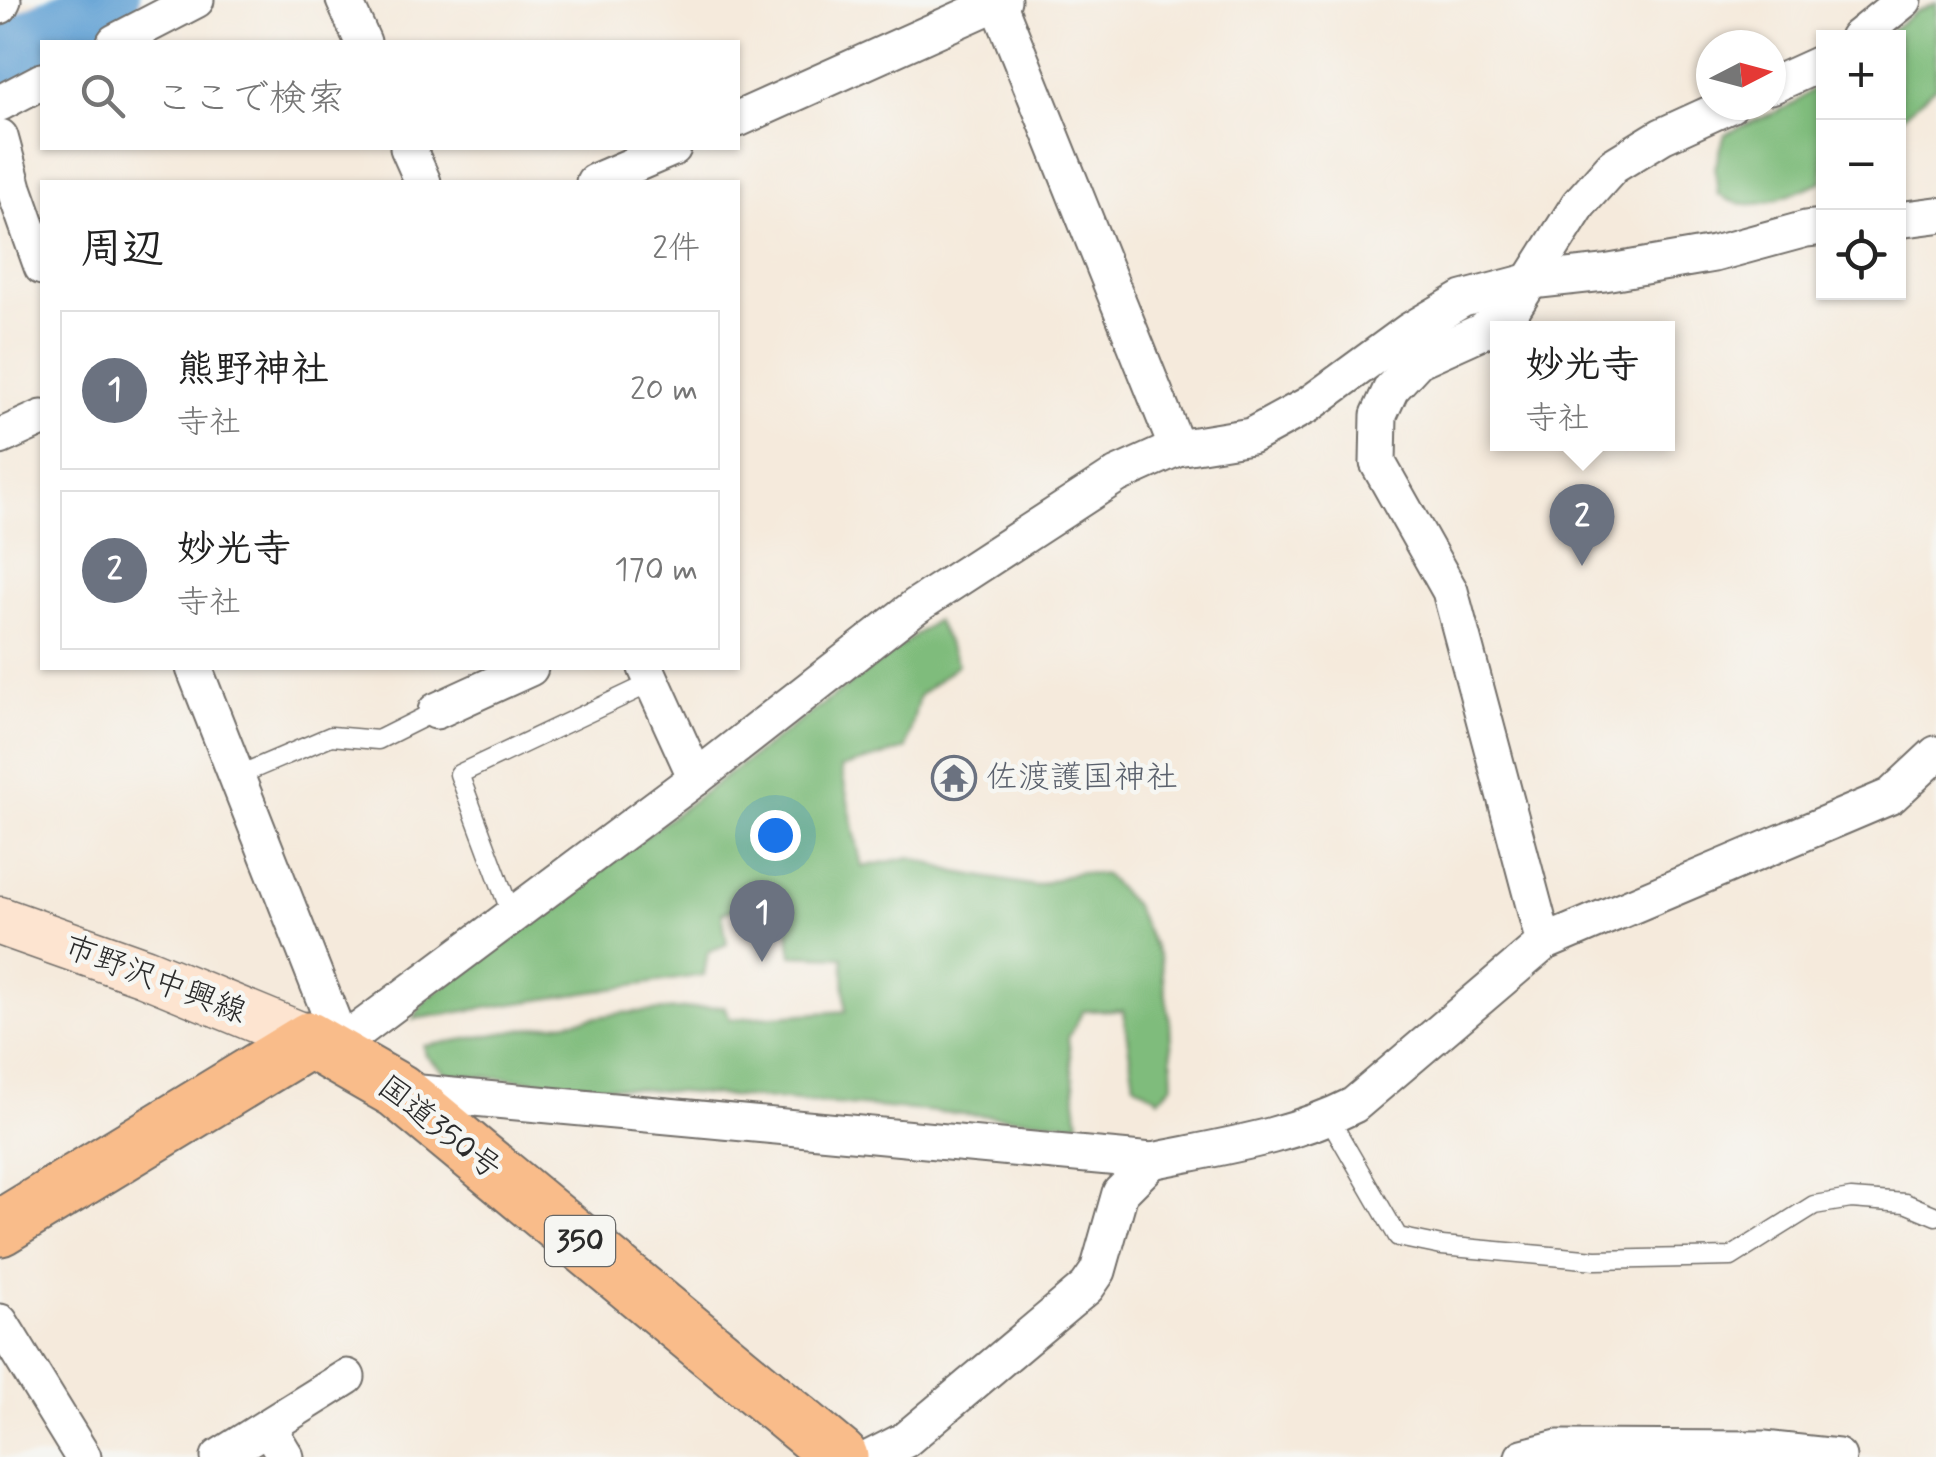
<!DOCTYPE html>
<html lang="ja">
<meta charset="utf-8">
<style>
body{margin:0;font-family:Mynerve,"Klee One",sans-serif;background:#f6f6f6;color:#222}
.controls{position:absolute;right:30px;top:30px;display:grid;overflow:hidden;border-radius:0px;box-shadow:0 2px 8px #0004}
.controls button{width:90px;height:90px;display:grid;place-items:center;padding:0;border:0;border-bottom:2px solid #e0e0e0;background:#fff;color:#222;font:50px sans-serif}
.compass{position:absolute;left:1696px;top:30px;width:90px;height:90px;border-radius:50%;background:#fff;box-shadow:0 2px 8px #0004;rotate:84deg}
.you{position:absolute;left:775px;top:835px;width:35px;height:35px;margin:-25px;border:8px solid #fff;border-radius:50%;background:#1a73e8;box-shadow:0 0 0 15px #1a73e833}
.badge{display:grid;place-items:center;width:65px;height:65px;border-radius:50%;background:#d1495b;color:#fff;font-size:32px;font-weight:700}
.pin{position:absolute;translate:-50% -82px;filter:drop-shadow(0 2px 5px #0008)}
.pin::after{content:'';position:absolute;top:52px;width:35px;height:30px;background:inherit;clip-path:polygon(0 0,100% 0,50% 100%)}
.popup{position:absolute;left:1490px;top:321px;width:185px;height:130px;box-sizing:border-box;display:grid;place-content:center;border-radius:0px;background:#fff;filter:drop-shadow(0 2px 8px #0005);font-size:32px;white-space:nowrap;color:#767676}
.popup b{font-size:38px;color:#222}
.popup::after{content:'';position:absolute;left:50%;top:100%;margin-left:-20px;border:20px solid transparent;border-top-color:#fff}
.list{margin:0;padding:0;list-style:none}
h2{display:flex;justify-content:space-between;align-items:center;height:130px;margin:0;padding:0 40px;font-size:42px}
h2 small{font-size:32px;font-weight:400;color:#767676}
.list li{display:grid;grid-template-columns:65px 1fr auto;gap:30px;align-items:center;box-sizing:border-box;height:160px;margin:0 20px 20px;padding:0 20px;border:2px solid #e0e0e0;border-radius:0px}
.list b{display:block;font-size:38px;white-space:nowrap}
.list p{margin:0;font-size:32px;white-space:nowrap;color:#767676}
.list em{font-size:32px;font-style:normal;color:#767676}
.icon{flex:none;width:55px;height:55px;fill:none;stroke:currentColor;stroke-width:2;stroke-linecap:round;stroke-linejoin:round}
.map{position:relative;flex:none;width:1936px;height:1457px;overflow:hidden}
.search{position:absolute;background:#fff;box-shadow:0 2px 8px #0004;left:40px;top:40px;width:700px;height:110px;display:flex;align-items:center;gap:25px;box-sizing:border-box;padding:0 35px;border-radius:0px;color:#767676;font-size:38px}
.panel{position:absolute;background:#fff;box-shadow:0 2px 8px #0004;left:40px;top:180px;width:700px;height:490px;border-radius:0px}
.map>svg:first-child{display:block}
.forest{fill:#7fbc7b;stroke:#557453;stroke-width:2.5}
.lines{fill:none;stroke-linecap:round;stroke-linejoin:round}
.river{stroke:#62a1d4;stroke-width:62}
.service-casing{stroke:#726e69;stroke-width:21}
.minor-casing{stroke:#726e69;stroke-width:39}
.secondary-casing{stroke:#726e69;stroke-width:51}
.trunk-casing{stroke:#726e69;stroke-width:59}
.service{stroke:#fff;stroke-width:18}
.minor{stroke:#fff;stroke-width:35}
.secondary{stroke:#fde4d0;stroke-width:48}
.trunk{stroke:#f9bc8a;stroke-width:55}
.labels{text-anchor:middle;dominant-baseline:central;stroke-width:9;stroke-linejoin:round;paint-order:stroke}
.shield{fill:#f6f6f2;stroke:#686867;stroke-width:2.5}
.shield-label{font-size:30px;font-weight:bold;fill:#2b2b2b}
.worship-label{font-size:32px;fill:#5b616d;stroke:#f6f6f2;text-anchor:start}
.street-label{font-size:32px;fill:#2b2b2b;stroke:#f6f6f2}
</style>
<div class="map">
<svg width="1936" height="1457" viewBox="0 0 1936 1457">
<rect width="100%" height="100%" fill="#f6f6f2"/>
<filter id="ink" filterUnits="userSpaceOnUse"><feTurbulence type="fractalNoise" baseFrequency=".01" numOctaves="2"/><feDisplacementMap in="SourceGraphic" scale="20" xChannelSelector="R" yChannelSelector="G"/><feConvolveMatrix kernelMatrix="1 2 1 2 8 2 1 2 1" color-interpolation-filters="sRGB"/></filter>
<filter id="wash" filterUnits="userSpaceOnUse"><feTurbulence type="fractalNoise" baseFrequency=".0048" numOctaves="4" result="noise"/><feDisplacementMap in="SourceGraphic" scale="40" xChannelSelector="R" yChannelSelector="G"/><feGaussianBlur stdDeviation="2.25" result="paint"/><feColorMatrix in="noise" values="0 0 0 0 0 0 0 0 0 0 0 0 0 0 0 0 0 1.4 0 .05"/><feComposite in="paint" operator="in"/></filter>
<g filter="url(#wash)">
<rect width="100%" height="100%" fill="#f5eadc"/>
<g class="forest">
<path d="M 1936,3 L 1936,86 L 1899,120 L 1898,38 L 1881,38 L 1916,11 Z"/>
<path d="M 1823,81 L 1823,181 C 1790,194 1751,218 1718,194 L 1715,168 L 1725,134 L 1794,104 Z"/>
<path d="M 936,620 L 958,664 L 919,696 L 906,749 L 841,768 L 862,867 L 911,857 L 956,872 L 1035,886 L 1078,872 L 1105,875 L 1133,904 L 1160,958 L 1170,1022 L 1173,1084 L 1159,1099 L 1134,1083 L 1123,1010 L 1083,1011 L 1068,1038 L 1079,1123 L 447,1074 L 426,1056 L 424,1046 L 622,1013 L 724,1006 L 730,1019 L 846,1011 L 843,957 L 792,955 L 783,903 L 722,912 L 727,944 L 708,952 L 704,975 L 413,1019 L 425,1000 Z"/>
</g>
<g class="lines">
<path class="river" d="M 0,57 L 108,0"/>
</g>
</g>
<g filter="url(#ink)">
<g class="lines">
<defs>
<g id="service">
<path d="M 237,776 L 331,736 L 378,740 L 436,711"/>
<path d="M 512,916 L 459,774 L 653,682"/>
<path d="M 1329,1118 L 1398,1237 L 1442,1246 L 1596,1260 L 1731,1257 L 1814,1205 L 1851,1199 L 1905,1203 L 1936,1216"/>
</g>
<g id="minor">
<path d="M 344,0 L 363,42"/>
<path d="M 997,0 L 1177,448"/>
<path d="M 0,6 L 3,0"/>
<path d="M 1857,38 L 1904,0"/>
<path d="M 115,42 L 196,0"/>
<path d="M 1771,86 L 1824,62"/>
<path d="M 0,103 L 42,81"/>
<path d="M 738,119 L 1003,0"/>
<path d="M 0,137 L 14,188 L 42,267"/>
<path d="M 408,148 L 423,182"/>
<path d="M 594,182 L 673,148"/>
<path d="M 1898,220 L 1936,215"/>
<path d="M 0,437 L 42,418"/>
<path d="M 194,668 L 332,1019 L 309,1040"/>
<path d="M 646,668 L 696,778"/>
<path d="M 436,711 L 530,668"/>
<path d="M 1544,943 L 1450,591 L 1378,463 L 1379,415 L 1391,389 L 1418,360 L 1480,332 L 1510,313 L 1579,204 L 1613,166 L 1662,136 L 1730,105"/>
<path d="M 309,1040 L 358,1031 L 696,778 L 916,606 L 1117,475 L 1177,448 L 1251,436 L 1308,405 L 1409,331 L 1463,299 L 1531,281 L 1604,273 L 1714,254 L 1806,229 L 1824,227"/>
<path d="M 399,1091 L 1152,1161 C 1220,1147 1291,1137 1354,1105 L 1544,943 L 1891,796 L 1936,754"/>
<path d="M 0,1322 L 83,1457"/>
<path d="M 268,1427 L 286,1457"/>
<path d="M 219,1457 L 347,1377"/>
<path d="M 872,1457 L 905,1440 L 1087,1287 L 1098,1271 L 1120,1193 L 1152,1161"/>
<path d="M 1523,1457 L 1558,1448 L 1764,1449 L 1838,1457"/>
</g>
<path id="secondary" d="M 0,921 L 144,972 L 309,1040"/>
<path id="trunk" d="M 0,1228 L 309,1040 L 398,1091 L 840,1457"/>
</defs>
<use href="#service" class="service-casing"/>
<use href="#minor" class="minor-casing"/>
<use href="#secondary" class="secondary-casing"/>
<use href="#trunk" class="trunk-casing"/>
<use href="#service" class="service"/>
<use href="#minor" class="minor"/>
<use href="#secondary" class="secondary"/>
<use href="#trunk" class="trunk"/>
</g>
</g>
<defs>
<symbol id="temple-ring" viewBox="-11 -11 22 22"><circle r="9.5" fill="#f6f6f2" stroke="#6b7280" stroke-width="1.5"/><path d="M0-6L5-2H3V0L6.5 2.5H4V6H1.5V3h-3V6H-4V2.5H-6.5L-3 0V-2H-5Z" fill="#6b7280"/></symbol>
</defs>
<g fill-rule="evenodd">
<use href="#temple-ring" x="929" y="753" width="50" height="50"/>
</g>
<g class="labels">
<rect class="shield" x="545" y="1216" width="70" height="50" rx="8"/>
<g class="shield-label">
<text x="580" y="1241">350</text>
</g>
<g class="worship-label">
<text x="986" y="778">佐渡護国神社</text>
</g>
<g class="street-label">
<text transform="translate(155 980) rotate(21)">市野沢中興線</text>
<text transform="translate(439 1128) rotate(38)">国道350号</text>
</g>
</g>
</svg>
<div class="controls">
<button>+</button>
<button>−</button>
<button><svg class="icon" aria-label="locate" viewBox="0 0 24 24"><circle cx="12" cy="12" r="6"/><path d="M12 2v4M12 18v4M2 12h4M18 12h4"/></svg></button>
</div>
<svg class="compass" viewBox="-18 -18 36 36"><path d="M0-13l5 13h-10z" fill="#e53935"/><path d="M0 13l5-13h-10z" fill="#767676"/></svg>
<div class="you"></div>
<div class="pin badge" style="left:762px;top:962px;background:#6b7280">1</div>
<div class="pin badge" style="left:1582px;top:566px;background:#6b7280">2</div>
<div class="popup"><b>妙光寺</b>寺社</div>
<div class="search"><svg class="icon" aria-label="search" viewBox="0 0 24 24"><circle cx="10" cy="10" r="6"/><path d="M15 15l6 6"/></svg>ここで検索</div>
<section class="panel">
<h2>周辺<small>2件</small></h2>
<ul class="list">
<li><span class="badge" style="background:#6b7280">1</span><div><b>熊野神社</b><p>寺社</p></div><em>20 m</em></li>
<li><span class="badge" style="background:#6b7280">2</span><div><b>妙光寺</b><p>寺社</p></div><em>170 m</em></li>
</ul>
</section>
</div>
